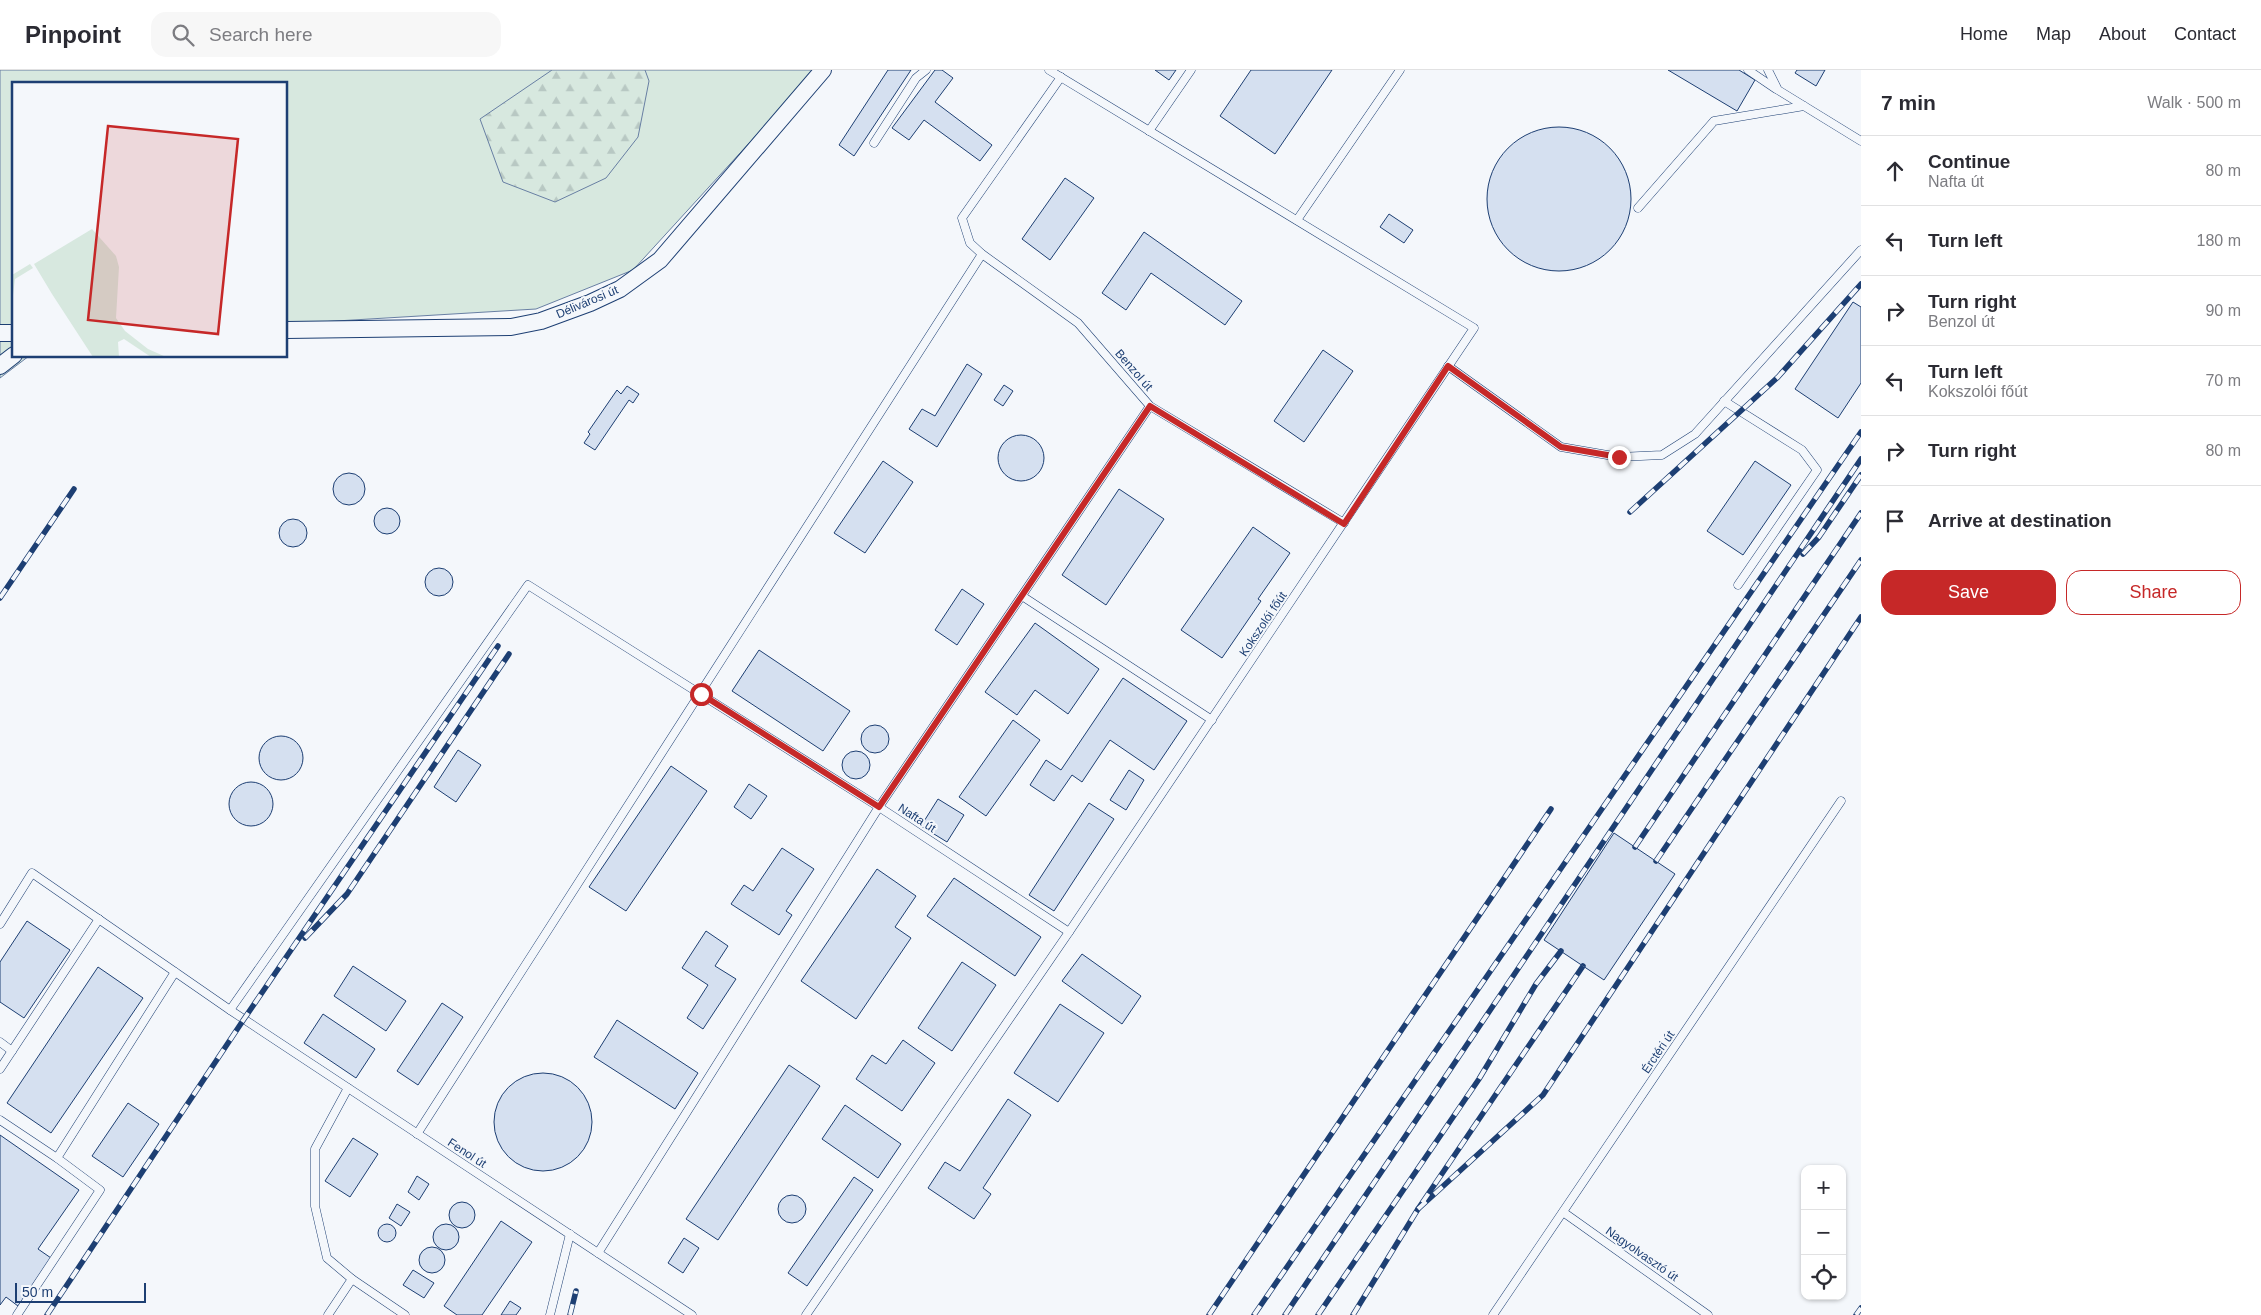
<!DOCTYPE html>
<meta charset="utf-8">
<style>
body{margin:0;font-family:Arial,sans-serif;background:#f7f7f7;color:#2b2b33}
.controls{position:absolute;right:15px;bottom:15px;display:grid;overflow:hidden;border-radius:10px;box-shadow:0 1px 4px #0004}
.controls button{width:45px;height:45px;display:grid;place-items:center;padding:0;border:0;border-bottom:1px solid #e1e1e2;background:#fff;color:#2b2b33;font:25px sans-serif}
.scale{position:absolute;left:15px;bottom:12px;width:131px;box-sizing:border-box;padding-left:5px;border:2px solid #1d3f73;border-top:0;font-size:14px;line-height:18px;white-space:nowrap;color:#1d3f73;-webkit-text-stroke:4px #f4f7fb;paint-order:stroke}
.stop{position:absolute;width:15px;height:15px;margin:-11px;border:4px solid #c62828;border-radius:50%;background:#fff}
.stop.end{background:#c62828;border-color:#fff;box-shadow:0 1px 5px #0008}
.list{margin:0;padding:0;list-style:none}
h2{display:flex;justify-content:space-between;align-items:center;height:65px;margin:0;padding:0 20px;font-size:21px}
h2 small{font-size:16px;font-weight:400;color:#7c7c81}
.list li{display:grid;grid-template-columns:32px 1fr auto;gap:15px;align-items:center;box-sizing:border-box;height:70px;padding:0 20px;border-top:1px solid #e1e1e2}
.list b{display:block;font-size:19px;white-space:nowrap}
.list p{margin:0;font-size:16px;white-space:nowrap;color:#7c7c81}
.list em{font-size:16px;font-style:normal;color:#7c7c81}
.actions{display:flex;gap:10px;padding:15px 20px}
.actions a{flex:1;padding:11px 0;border:1px solid #c62828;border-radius:15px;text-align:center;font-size:18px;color:#c62828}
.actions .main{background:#c62828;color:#fff}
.icon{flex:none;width:28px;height:28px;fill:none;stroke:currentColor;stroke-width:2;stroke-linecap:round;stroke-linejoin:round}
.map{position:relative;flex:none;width:1861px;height:1245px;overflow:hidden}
header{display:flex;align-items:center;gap:30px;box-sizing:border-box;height:70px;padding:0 25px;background:#fff;border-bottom:1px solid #e1e1e2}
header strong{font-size:24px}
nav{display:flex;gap:28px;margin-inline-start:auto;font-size:18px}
.search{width:350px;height:45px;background:#f7f7f7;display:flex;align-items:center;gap:12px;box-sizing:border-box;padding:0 18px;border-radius:15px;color:#7c7c81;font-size:19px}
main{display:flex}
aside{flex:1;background:#fff}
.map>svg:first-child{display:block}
.green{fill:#d7e8df;stroke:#687fa3}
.forest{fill:url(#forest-firs);stroke:#687fa3}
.building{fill:#d5e0f0;stroke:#1d3f73}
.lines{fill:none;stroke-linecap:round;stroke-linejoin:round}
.service-casing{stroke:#1d3f73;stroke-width:9}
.minor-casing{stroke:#1d3f73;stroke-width:18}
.service{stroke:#f4f7fb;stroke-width:8}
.minor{stroke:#f4f7fb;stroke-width:16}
.rail-casing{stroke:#1d3f73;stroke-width:5.5}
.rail{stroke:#f4f7fb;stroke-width:4;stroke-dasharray:11;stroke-linecap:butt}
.route{stroke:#c62828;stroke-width:6}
.labels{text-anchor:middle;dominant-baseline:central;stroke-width:4;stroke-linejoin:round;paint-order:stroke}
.street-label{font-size:12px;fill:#1d3f73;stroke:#f4f7fb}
.view{fill:#c62828;fill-opacity:0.15;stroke:#c62828;stroke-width:2.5}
.inset-edge{fill:none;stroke:#1d3f73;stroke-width:2.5}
</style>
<header>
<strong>Pinpoint</strong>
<div class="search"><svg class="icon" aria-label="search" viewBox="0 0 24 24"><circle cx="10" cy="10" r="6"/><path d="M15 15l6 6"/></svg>Search here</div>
<nav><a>Home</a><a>Map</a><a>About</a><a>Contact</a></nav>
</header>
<main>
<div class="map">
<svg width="1861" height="1245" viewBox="0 0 1861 1245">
<defs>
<pattern id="forest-firs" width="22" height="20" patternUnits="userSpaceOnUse" patternTransform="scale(1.25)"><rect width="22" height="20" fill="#d7e8df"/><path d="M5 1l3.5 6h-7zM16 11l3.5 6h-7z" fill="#b8c8c3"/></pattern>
</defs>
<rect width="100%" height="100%" fill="#f4f7fb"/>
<path class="green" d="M 0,0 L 816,0 L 633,200 L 536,239 L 286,254 L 286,14 L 14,14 L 14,286 L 29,286 L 0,308 Z"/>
<path class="forest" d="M 552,0 L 645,0 L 649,11 L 638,67 L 606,108 L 555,132 L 503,112 L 480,49 Z"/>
<g class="building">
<path d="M 888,0 L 911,0 L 854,86 L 839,75 Z"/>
<path d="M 935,0 L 942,0 L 953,8 L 935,32 L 992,75 L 980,91 L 924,50 L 909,70 L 892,58 Z"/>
<path d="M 1155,0 L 1176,0 L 1169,10 Z"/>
<path d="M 1251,0 L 1332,0 L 1275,84 L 1220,46 Z"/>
<path d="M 1668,0 L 1739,0 L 1755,10 L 1737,41 Z"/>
<path d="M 1797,0 L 1825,0 L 1816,16 L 1795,3 Z"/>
<circle cx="1559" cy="129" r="72"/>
<path d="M 1065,108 L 1094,128 L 1050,190 L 1022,169 Z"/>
<path d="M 1389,144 L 1413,160 L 1404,173 L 1380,157 Z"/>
<path d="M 1144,162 L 1242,231 L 1225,255 L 1151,203 L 1126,240 L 1102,223 Z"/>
<path d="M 1853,232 L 1861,237 L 1861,313 L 1838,348 L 1795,319 Z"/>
<path d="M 1323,280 L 1353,301 L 1304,372 L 1274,351 Z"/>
<path d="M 967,294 L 982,304 L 937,377 L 909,359 L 922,339 L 935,346 Z"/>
<path d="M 1004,315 L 1013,321 L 1003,336 L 994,330 Z"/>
<path d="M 627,316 L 639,324 L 633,333 L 629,330 L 595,380 L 584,373 L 590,364 L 588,362 L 617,320 L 621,324 Z"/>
<circle cx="1021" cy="388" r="23"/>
<path d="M 883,391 L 913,412 L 865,483 L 834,463 Z"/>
<path d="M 1755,391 L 1791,415 L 1743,485 L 1707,461 Z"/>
<circle cx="349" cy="419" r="16"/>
<path d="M 1119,419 L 1164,449 L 1106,535 L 1062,505 Z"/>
<circle cx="387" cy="451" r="13"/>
<circle cx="293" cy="463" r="14"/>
<path d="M 1253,457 L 1290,483 L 1258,529 L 1261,531 L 1222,588 L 1181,560 Z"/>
<circle cx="439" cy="512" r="14"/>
<path d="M 962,519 L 984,534 L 957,575 L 935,560 Z"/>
<path d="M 1035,553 L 1099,599 L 1068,644 L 1035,620 L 1017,645 L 985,622 Z"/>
<path d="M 759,580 L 850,641 L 823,681 L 732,621 Z"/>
<path d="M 1123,608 L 1187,651 L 1154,700 L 1110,670 L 1082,712 L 1072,705 L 1054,731 L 1030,715 L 1046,690 L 1061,700 Z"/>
<path d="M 1013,650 L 1040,670 L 986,746 L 959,727 Z"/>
<circle cx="875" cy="669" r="14"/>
<circle cx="281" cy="688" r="22"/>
<path d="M 458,680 L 481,695 L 456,732 L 434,717 Z"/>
<circle cx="856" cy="695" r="14"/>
<path d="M 671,696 L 707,721 L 626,841 L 589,817 Z"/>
<path d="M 1129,700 L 1144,710 L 1126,740 L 1110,730 Z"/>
<circle cx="251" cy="734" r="22"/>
<path d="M 749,714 L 767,726 L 751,749 L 734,737 Z"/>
<path d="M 938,729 L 964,745 L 947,772 L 921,756 Z"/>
<path d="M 1089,733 L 1114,749 L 1054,841 L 1029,825 Z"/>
<path d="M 1614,763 L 1675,804 L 1604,910 L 1544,870 Z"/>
<path d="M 782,778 L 814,799 L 786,841 L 792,845 L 779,865 L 731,834 L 744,815 L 753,821 Z"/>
<path d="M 877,799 L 916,826 L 895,857 L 911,868 L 856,949 L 801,911 Z"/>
<path d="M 954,808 L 1041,867 L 1015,906 L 927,846 Z"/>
<path d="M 27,851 L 70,880 L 24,948 L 0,932 L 0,892 Z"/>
<path d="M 706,861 L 728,876 L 715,896 L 736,909 L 703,959 L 687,948 L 708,915 L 682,898 Z"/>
<path d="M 1082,884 L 1141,926 L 1122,954 L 1062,911 Z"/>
<path d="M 962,892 L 996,915 L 952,981 L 918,958 Z"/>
<path d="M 353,896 L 406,931 L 386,961 L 334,926 Z"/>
<path d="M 98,897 L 143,928 L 51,1063 L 7,1033 Z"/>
<path d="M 442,933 L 463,947 L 418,1015 L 397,1001 Z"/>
<path d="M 1060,934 L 1104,963 L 1058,1032 L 1014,1003 Z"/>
<path d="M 323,944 L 375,979 L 356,1008 L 304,973 Z"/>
<path d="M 617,950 L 698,1003 L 675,1039 L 594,987 Z"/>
<path d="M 903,970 L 935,993 L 902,1041 L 856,1009 L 872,985 L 886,994 Z"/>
<path d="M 789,995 L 820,1016 L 718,1170 L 686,1149 Z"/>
<circle cx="543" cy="1052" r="49"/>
<path d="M 1008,1029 L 1031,1045 L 983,1118 L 991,1124 L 974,1149 L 928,1118 L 945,1092 L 960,1101 Z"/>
<path d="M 128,1033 L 159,1054 L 123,1107 L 92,1086 Z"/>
<path d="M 845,1035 L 901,1074 L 878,1108 L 822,1069 Z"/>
<path d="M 0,1065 L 79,1120 L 38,1179 L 51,1188 L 18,1236 L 6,1227 L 0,1235 Z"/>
<path d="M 353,1068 L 378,1084 L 350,1127 L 325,1111 Z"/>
<path d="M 417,1106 L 429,1114 L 419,1130 L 408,1122 Z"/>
<path d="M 854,1107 L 873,1120 L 807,1216 L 788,1203 Z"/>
<circle cx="792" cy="1139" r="14"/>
<circle cx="462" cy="1145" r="13"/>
<path d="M 397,1134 L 410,1142 L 401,1156 L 389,1148 Z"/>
<path d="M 501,1151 L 532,1172 L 482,1245 L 457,1245 L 444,1236 Z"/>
<circle cx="446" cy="1167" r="13"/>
<circle cx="387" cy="1163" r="9"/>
<path d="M 684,1168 L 699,1178 L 683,1203 L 668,1193 Z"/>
<circle cx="432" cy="1190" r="13"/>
<path d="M 413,1200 L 434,1213 L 424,1228 L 403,1215 Z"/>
<path d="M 510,1231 L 521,1238 L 516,1245 L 501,1245 Z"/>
</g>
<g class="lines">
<defs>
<g id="service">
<path d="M 1748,0 L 1776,19"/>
<path d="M 1768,0 L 1778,20 L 1861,71"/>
<path d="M 1061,7 L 962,148 L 970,173 L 982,184 L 1078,253 L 1150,336 L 1344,453"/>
<path d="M 1149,61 L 1191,0"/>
<path d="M 874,73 L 916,8 L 926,0"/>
<path d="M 1638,138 L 1714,51 L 1804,36"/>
<path d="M 1297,150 L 1400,0"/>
<path d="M 1448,296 L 1561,377 L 1619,387 L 1662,385 L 1695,364 L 1861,180"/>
<path d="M 1724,331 L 1802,380 L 1817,400 L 1738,515"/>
<path d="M 1022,526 L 1212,650"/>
<path d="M 0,854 L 32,803 L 230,940 L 692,1245"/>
<path d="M 230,940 L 528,515 L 879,737 L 1069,862"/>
<path d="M 0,972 L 12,981"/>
<path d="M 0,999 L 99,849"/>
<path d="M 0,1050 L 57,1088"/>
<path d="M 417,1064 L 982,184"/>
<path d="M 1563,1142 L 1708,1245"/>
<path d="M 598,1183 L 879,737 L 1150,336"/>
<path d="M 352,1209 L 405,1245"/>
<path d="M 17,1245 L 100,1120 L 57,1088 L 175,902"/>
<path d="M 328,1245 L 352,1209 L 327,1188 L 315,1136 L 315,1079 L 348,1018"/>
<path d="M 550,1245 L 570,1164"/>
<path d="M 806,1245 L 1069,862 L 1474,258 L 1049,0"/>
<path d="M 1493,1245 L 1841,731"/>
</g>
<g id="minor">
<path d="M 286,260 L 511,257 L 541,251 L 590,233 L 620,219 L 660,190 L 823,0"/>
<path d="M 0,263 L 14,263"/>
<path d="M 0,296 L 14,285"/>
</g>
</defs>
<use href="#service" class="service-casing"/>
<use href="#minor" class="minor-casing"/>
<use href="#service" class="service"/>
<use href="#minor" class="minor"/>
<defs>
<g id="rail">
<path d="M 1630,442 L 1778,307 L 1861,214"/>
<path d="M 1803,484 L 1819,467 L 1861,405"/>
<path d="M 0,528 L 74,419"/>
<path d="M 1635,777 L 1861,443"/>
<path d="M 1656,791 L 1861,490"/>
<path d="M 305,868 L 347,824 L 509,584"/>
<path d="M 1418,1139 L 1543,1025 L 1861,547"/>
<path d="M 47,1245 L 244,949 L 498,576"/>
<path d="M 570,1245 L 576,1221"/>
<path d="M 1209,1245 L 1551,739"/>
<path d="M 1254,1245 L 1861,362"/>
<path d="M 1285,1245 L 1861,389"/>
<path d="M 1318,1245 L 1479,1009 L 1536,914 L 1561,881"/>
<path d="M 1353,1245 L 1418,1139 L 1583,896"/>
<path d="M 1856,1245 L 1861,1238"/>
</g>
</defs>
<use href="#rail" class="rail-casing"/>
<use href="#rail" class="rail"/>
</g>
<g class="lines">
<path class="route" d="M 701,624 L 879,737 L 1150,336 L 1344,454 L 1448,296 L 1561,377 L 1619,387"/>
</g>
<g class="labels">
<g class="street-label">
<text transform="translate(587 232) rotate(-23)">Délivárosi út</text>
<text transform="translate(1134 300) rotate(49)">Benzol út</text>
<text transform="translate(1263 554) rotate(-56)">Kokszolói főút</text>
<text transform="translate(917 748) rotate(33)">Nafta út</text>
<text transform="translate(1658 982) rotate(-56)">Érctéri út</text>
<text transform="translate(467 1083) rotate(33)">Fenol út</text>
<text transform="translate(1642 1184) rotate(35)">Nagyolvasztó út</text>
</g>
</g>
<g transform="translate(12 12)">
<rect width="275" height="275" fill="#f4f7fb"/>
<path d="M 80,147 L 104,174 L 107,185 L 104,236 L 113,249 L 136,267 L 154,275 L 139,275 L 112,257 L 106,260 L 107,275 L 81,275 L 40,212 L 22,182 Z" fill="#d7e8df"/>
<path d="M 84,171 L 94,176 L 93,187 L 86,189 L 78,172 ZM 18,182 L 21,186 L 3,197 L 0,221 L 0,193 Z" fill="#d7e8df"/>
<path class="view" d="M 96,44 L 226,57 L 206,252 L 76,238 Z"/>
<rect width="275" height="275" class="inset-edge"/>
</g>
</svg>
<div class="controls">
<button>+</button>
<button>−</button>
<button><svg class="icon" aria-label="locate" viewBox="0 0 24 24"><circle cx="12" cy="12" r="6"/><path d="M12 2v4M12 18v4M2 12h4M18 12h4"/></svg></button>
</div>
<div class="scale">50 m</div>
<div class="stop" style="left:701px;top:624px"></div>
<div class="stop end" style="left:1619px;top:387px"></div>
</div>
<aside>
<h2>7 min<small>Walk · 500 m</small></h2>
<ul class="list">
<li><svg class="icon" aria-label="ahead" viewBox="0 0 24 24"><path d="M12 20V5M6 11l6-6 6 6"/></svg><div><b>Continue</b><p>Nafta út</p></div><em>80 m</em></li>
<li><svg class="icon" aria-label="left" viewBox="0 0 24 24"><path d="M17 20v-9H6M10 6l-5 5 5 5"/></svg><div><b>Turn left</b></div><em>180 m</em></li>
<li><svg class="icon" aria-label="right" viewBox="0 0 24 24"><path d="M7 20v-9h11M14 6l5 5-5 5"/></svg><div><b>Turn right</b><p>Benzol út</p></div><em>90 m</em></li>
<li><svg class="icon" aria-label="left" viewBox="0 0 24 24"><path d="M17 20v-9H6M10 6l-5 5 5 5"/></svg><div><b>Turn left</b><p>Kokszolói főút</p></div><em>70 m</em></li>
<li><svg class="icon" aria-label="right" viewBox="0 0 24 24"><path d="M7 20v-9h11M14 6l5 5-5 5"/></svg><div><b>Turn right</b></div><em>80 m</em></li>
<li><svg class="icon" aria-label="arrive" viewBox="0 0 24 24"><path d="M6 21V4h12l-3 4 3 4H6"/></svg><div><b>Arrive at destination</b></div></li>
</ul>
<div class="actions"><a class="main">Save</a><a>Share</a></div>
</aside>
</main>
